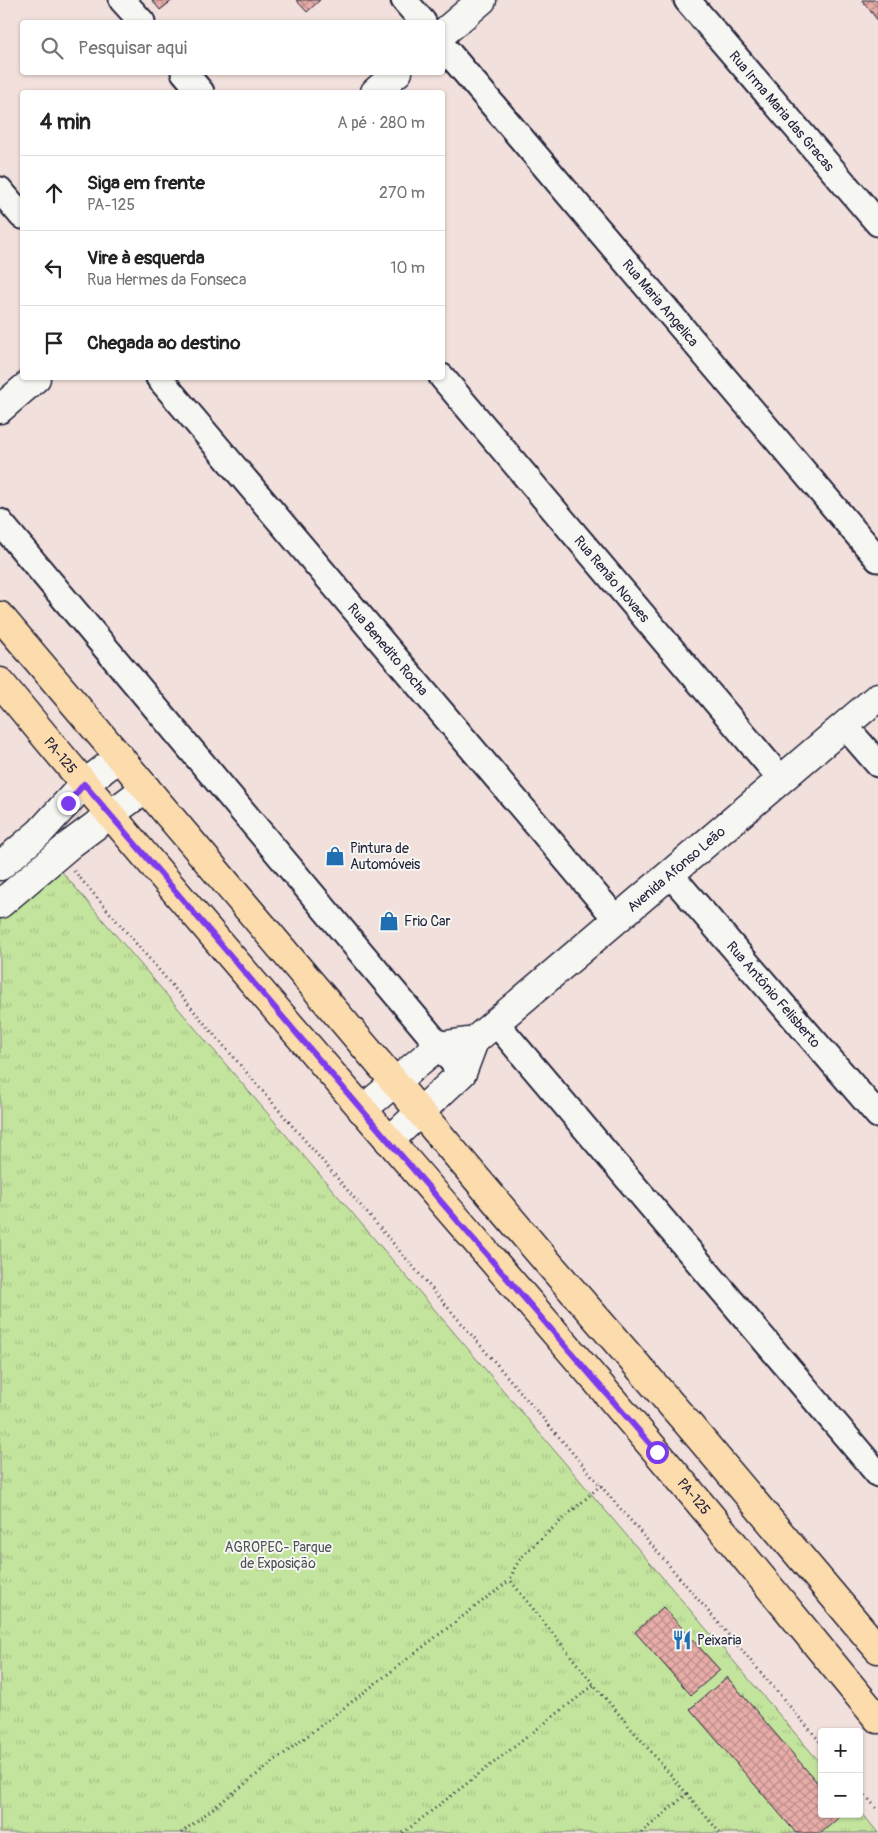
<!DOCTYPE html>
<html lang="pt">
<meta charset="utf-8">
<style>
body{margin:0;font-family:Pangolin,sans-serif;background:#f2f2f2;color:#222}
.controls{position:absolute;right:15px;bottom:15px;display:grid;overflow:hidden;border-radius:5px;box-shadow:0 1px 4px #0004}
.controls button{width:45px;height:45px;display:grid;place-items:center;padding:0;border:0;border-bottom:1px solid #e0e0e0;background:#fff;color:#222;font:25px sans-serif}
.stop{position:absolute;width:15px;height:15px;margin:-11px;border:4px solid #7c3aed;border-radius:50%;background:#fff}
.stop.end{background:#7c3aed;border-color:#fff;box-shadow:0 1px 5px #0008}
.list{margin:0;padding:0;list-style:none}
h2{display:flex;justify-content:space-between;align-items:center;height:65px;margin:0;padding:0 20px;font-size:21px}
h2 small{font-size:16px;font-weight:400;color:#767676}
.list li{display:grid;grid-template-columns:32px 1fr auto;gap:15px;align-items:center;box-sizing:border-box;height:75px;padding:0 20px;border-top:1px solid #e0e0e0}
.list b{display:block;font-size:19px;white-space:nowrap}
.list p{margin:0;font-size:16px;white-space:nowrap;color:#767676}
.list em{font-size:16px;font-style:normal;color:#767676}
.icon{flex:none;width:28px;height:28px;fill:none;stroke:currentColor;stroke-width:2;stroke-linecap:round;stroke-linejoin:round}
.map{position:relative;flex:none;width:878px;height:1833px;overflow:hidden}
.search{position:absolute;background:#fff;box-shadow:0 1px 4px #0004;left:20px;top:20px;width:425px;height:55px;display:flex;align-items:center;gap:12px;box-sizing:border-box;padding:0 18px;border-radius:5px;color:#767676;font-size:19px}
.panel{position:absolute;background:#fff;box-shadow:0 1px 4px #0004;left:20px;top:90px;width:425px;height:290px;border-radius:5px}
.map>svg:first-child{display:block}
.grass{fill:url(#grass-tufts);stroke:#72836c}
.building{fill:url(#building-cross-hatch);stroke:#22223b}
.lines{fill:none;stroke-linecap:round;stroke-linejoin:round}
.minor-casing{stroke:#22223b;stroke-width:29}
.tertiary-casing{stroke:#22223b;stroke-width:31}
.primary-casing{stroke:#22223b;stroke-width:31}
.path{stroke:#22223b;stroke-width:3;stroke-dasharray:1 4;stroke-linecap:butt}
.minor{stroke:#f6f6f2;stroke-width:25}
.tertiary{stroke:#f6f6f2;stroke-width:28}
.primary{stroke:#fcdcac;stroke-width:28}
.route{stroke:#7c3aed;stroke-width:6}
.labels{text-anchor:middle;dominant-baseline:central;stroke-width:4;stroke-linejoin:round;paint-order:stroke}
.street-label{font-size:14px;fill:#22223b;stroke:#f6f6f2}
.poi-label{font-size:14px;fill:#22223b;stroke:#f6f6f2;text-anchor:start}
.park-label{font-size:14px;fill:#4a5254;stroke:#f6f6f2}
</style>
<div class="map">
<svg width="878" height="1833" viewBox="0 0 878 1833">
<defs>
<pattern id="grass-tufts" width="24" height="20" patternUnits="userSpaceOnUse" patternTransform="scale(1.25)"><rect width="24" height="20" fill="#c3e49d"/><path d="M3 7l-1-3M5 7V3M7 7l1-3M15 17l-1-3M17 17v-4M19 17l1-3" fill="none" stroke="#a7c388"/></pattern>
<pattern id="building-cross-hatch" width="8" height="8" patternUnits="userSpaceOnUse" patternTransform="scale(1.25)"><rect width="8" height="8" fill="#e8ada8"/><path d="M0 0l8 8M0 8l8-8" fill="none" stroke="#bc8c8a"/></pattern>
</defs>
<rect width="100%" height="100%" fill="#f2e0dc"/>
<filter id="ink" filterUnits="userSpaceOnUse"><feTurbulence type="fractalNoise" baseFrequency=".02" numOctaves="2"/><feDisplacementMap in="SourceGraphic" scale="10" xChannelSelector="R" yChannelSelector="G"/><feConvolveMatrix kernelMatrix="1 2 1 2 8 2 1 2 1" color-interpolation-filters="sRGB"/></filter>
<g filter="url(#ink)">
<path class="grass" d="M 57,866 L 822,1765 L 822,1814 L 859,1814 L 859,1809 L 878,1833 L 0,1833 L 0,915 Z"/>
<g class="building">
<path d="M 152,0 L 173,0 L 160,10 Z"/>
<path d="M 296,0 L 320,0 L 307,12 Z"/>
<path d="M 862,0 L 878,0 L 878,21 Z"/>
<path d="M 663,1607 L 720,1670 L 691,1695 L 635,1632 Z"/>
<path d="M 727,1677 L 822,1788 L 822,1814 L 843,1814 L 821,1833 L 796,1833 L 690,1709 Z"/>
</g>
<g class="lines">
<defs>
<g id="minor">
<path d="M 122,0 L 142,22"/>
<path d="M 404,0 L 423,22"/>
<path id="s1" d="M 687,0 L 878,223"/>
<path id="s2" d="M 442,45 L 878,559"/>
<path d="M 184,72 L 201,92"/>
<path d="M 0,190 L 22,216"/>
<path id="s3" d="M 442,377 L 781,779"/>
<path id="s4" d="M 159,378 L 617,920"/>
<path d="M 0,522 L 462,1073"/>
<path d="M 845,726 L 878,764"/>
<path id="s5" d="M 670,874 L 878,1115"/>
<path d="M 496,1023 L 878,1474"/>
</g>
<g id="tertiary">
<path d="M 442,34 L 482,0"/>
<path d="M 375,92 L 398,72"/>
<path d="M 0,409 L 36,378"/>
<path d="M 0,866 L 40,832 L 84,784 L 120,757"/>
<path d="M 0,904 L 72,843 L 146,788"/>
<path id="s6" d="M 362,1110 L 438,1046 L 474,1041 L 878,697"/>
<path d="M 389,1141 L 462,1073 L 474,1041"/>
</g>
<g id="primary">
<path d="M 0,616 L 537,1250 L 689,1425 L 878,1649"/>
<path id="s7" d="M 0,682 C 214,942 438,1194 656,1451 C 731,1539 804,1630 878,1719"/>
</g>
</defs>
<use href="#minor" class="minor-casing"/>
<use href="#tertiary" class="tertiary-casing"/>
<use href="#primary" class="primary-casing"/>
<g class="path">
<path d="M 74,871 L 822,1744"/>
<path d="M 601,1485 L 524,1554 L 515,1567 L 510,1580 L 594,1685 L 687,1794"/>
<path d="M 859,1788 L 878,1810"/>
<path d="M 181,1833 L 510,1580"/>
<path d="M 403,1833 L 594,1685"/>
<path d="M 641,1833 L 687,1794 L 720,1833"/>
</g>
<use href="#minor" class="minor"/>
<use href="#tertiary" class="tertiary"/>
<use href="#primary" class="primary"/>
</g>
</g>
<g class="lines" filter="url(#ink)">
<path class="route" d="M 68,803 L 84,784 L 362,1110 L 657,1452"/>
</g>
<defs>
<symbol id="shop-bare" viewBox="-9 -9 18 18"><path d="M-5-2.5h2.3a2.7 3.5 0 0 1 5.4 0H5L5.5 6h-11ZM-1.5-2.5h3a1.5 2.3 0 0 0-3 0Z" fill="#1f6fb2" stroke="#f6f6f2" stroke-width="2.5" paint-order="stroke"/></symbol>
<symbol id="restaurant-bare" viewBox="-9 -9 18 18"><path d="M-5-6h1v4h1v-4h1v4h1v-4h1v5L-1.5 .5V6h-2V.5L-5-1ZM5-6V6H3V1.5H1.5Q1.5-4 5-6Z" fill="#1f6fb2" stroke="#f6f6f2" stroke-width="2.5" paint-order="stroke"/></symbol>
</defs>
<g fill-rule="evenodd">
<use href="#shop-bare" x="321" y="842" width="28" height="28"/>
<use href="#shop-bare" x="375" y="907" width="28" height="28"/>
<use href="#restaurant-bare" x="668" y="1626" width="28" height="28"/>
</g>
<g class="labels">
<g class="street-label">
<text stroke="none"><textPath href="#s1" startOffset="146">Rua Irma Maria das Gracas</textPath></text>
<text stroke="none"><textPath href="#s2" startOffset="338">Rua Maria Angelica</textPath></text>
<text stroke="none"><textPath href="#s3" startOffset="264">Rua Renão Novaes</textPath></text>
<text stroke="none"><textPath href="#s4" startOffset="355">Rua Benedito Rocha</textPath></text>
<text stroke="none"><textPath href="#s7" startOffset="95">PA-125</textPath></text>
<text stroke="none"><textPath href="#s6" startOffset="401">Avenida Afonso Leão</textPath></text>
<text stroke="none"><textPath href="#s5" startOffset="159">Rua Antônio Felisberto</textPath></text>
<text stroke="none"><textPath href="#s7" startOffset="1070">PA-125</textPath></text>
</g>
<g class="poi-label">
<text x="350" y="848">Pintura de<tspan x="350" dy="16">Automóveis</tspan></text>
<text x="404" y="921">Frio Car</text>
<text x="697" y="1640">Peixaria</text>
</g>
<g class="park-label">
<text x="278" y="1547">AGROPEC- Parque<tspan x="278" dy="16">de Exposição</tspan></text>
</g>
</g>
</svg>
<div class="controls">
<button>+</button>
<button>−</button>
</div>
<div class="stop" style="left:657px;top:1452px"></div>
<div class="stop end" style="left:68px;top:803px"></div>
<div class="search"><svg class="icon" aria-label="search" viewBox="0 0 24 24"><circle cx="10" cy="10" r="6"/><path d="M15 15l6 6"/></svg>Pesquisar aqui</div>
<section class="panel">
<h2>4 min<small>A pé · 280 m</small></h2>
<ul class="list">
<li><svg class="icon" aria-label="ahead" viewBox="0 0 24 24"><path d="M12 20V5M6 11l6-6 6 6"/></svg><div><b>Siga em frente</b><p>PA-125</p></div><em>270 m</em></li>
<li><svg class="icon" aria-label="left" viewBox="0 0 24 24"><path d="M17 20v-9H6M10 6l-5 5 5 5"/></svg><div><b>Vire à esquerda</b><p>Rua Hermes da Fonseca</p></div><em>10 m</em></li>
<li><svg class="icon" aria-label="arrive" viewBox="0 0 24 24"><path d="M6 21V4h12l-3 4 3 4H6"/></svg><div><b>Chegada ao destino</b></div></li>
</ul>
</section>
</div>
